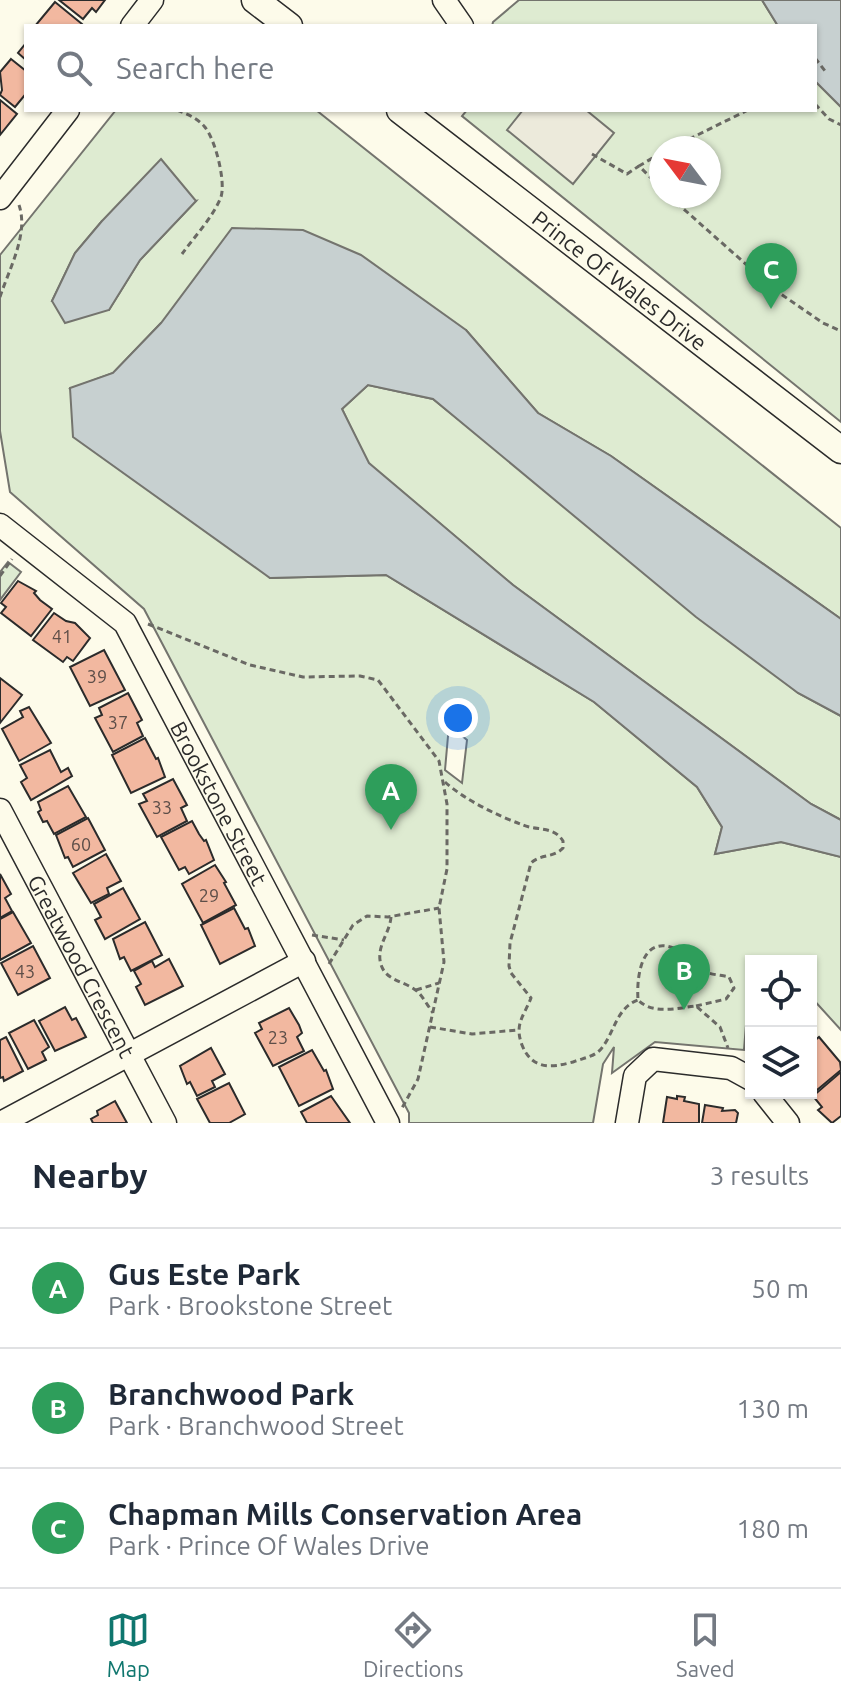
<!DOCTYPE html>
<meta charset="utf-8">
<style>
body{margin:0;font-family:Ubuntu,sans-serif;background:#f6f6f7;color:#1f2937}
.controls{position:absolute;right:24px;bottom:24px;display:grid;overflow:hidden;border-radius:0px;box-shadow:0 2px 6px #0004}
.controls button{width:72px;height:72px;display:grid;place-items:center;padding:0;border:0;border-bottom:2px solid #e0e1e3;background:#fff;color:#1f2937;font:40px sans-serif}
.compass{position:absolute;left:649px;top:136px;width:72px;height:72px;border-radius:50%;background:#fff;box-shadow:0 2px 6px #0004;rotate:302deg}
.you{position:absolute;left:458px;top:718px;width:28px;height:28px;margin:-20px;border:6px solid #fff;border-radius:50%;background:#1a73e8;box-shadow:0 0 0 12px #1a73e833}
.badge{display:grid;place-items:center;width:52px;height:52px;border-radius:50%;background:#0f766e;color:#fff;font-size:26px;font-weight:700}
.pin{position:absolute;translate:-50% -66px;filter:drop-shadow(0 2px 4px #0008)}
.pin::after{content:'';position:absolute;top:42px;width:28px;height:24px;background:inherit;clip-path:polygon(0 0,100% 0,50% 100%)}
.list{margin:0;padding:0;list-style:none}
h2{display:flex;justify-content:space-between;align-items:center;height:104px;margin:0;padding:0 32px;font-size:34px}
h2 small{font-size:26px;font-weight:400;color:#747a83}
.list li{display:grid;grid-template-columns:52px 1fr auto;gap:24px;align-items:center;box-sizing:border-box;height:120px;padding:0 32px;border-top:2px solid #e0e1e3}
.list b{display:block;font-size:30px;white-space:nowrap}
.list p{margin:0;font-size:26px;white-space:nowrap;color:#747a83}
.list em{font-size:26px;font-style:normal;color:#747a83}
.icon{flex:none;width:44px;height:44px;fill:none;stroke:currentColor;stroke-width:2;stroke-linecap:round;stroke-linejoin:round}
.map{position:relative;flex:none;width:841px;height:1123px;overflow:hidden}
.search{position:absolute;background:#fff;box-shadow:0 2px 6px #0004;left:24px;right:24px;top:24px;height:88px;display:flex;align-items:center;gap:20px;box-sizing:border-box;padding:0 28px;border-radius:0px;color:#747a83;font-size:30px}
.sheet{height:464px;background:#fff}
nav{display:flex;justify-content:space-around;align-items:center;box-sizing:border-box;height:112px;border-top:2px solid #e0e1e3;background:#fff;font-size:22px;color:#747a83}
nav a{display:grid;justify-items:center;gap:4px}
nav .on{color:#0f766e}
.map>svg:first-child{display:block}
.green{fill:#deebd1;stroke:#74746e;stroke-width:2;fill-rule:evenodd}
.parking{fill:#eceadb;stroke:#74746e;stroke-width:2}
.water{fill:#c7d0d0;stroke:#74746e;stroke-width:2}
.building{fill:#f2b8a0;stroke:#2b2b2b;stroke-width:2}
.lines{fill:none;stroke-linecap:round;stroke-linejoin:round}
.minor-casing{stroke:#2b2b2b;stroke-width:25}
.major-casing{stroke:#2b2b2b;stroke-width:29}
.path{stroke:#6a6964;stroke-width:3;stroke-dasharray:6 4;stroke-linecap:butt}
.minor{stroke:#fdfbea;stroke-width:22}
.major{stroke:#fdfbea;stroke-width:26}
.labels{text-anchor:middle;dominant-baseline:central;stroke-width:6;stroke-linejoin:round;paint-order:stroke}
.number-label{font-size:18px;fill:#5d4e48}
.street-label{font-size:22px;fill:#2b2b2b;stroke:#fdfbea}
</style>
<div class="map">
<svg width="841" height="1123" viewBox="0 0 841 1123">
<rect width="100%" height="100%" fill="#fdfbea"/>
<g class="green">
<path d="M 519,0 L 762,0 L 778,26 L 492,26 L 493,22 Z"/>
<path d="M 815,81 L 841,107 L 841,422 L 462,116 L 467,110 L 815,110 ZM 661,148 L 709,148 L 709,196 L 661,196 Z"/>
<path d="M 116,110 L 316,110 L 841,528 L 841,619 L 611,456 L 538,413 L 466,330 L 161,323 L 113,373 L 70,389 L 270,578 L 386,575 L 594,702 L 697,787 L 722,827 L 715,854 L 781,842 L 841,857 L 841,1030 L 811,997 L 811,961 L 751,961 L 744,1050 L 655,1042 L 612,1073 L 614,1047 L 603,1064 L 593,1123 L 409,1123 L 409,1113 L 144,609 L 10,492 L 0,431 L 0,255 ZM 196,201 L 140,260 L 109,310 L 52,301 L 75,253 L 102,221 ZM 449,725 L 467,740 L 462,783 L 445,770 Z"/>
<path d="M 368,385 L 433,399 L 798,693 L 841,716 L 841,820 L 811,804 L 513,585 L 368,463 L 342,409 Z"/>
<path d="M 8,562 L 21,572 L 0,600 L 0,572 Z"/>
</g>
<path class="parking" d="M 523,110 L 586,110 L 614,133 L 573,184 L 507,130 Z"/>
<g class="water">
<path d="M 762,0 L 841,0 L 841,107 L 815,81 L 815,26 L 778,26 Z"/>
<path d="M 161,159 L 196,201 L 140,260 L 109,310 L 65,323 L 52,301 L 75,253 L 102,221 Z"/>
<path d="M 232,228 L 303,230 L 361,255 L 466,330 L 538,413 L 611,456 L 841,619 L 841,716 L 798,693 L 696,617 L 433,399 L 368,385 L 342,409 L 369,463 L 513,585 L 811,804 L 841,820 L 841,857 L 781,842 L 715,854 L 722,827 L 697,787 L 594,702 L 386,575 L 270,578 L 73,437 L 70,388 L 113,373 L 161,323 Z"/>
</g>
<g class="building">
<path d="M 59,0 L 105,0 L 96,12 L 92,8 L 83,19 Z"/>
<path d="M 55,2 L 82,24 L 81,26 L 35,26 Z"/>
<path d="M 26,43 L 26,60 L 18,53 Z"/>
<path d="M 11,59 L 26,71 L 26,98 L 24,96 L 15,107 L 0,95 L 2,90 L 0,72 Z"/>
<path d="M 0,100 L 17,114 L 0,135 Z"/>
<path d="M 18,581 L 36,591 L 34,593 L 40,600 L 52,609 L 31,636 L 1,613 L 6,607 L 1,603 Z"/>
<path d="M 54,613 L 66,621 L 75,623 L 90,638 L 73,661 L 67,657 L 63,662 L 33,640 Z"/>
<path d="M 104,650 L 125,690 L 90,706 L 70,667 Z"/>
<path d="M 0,678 L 22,695 L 0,723 Z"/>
<path d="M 128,693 L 142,720 L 137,723 L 143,736 L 113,752 L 95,718 L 102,715 L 99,708 Z"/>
<path d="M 29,707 L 51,743 L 19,761 L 2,729 L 23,717 L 20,711 Z"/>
<path d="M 145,738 L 156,759 L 158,758 L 165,777 L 131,793 L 112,755 Z"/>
<path d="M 50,750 L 61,772 L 68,768 L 72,776 L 31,800 L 21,782 L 27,778 L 20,765 Z"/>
<path d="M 173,779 L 187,805 L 181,808 L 187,821 L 157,837 L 139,804 L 147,801 L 143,794 Z"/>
<path d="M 68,786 L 86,817 L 54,834 L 47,821 L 43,822 L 38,812 L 41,810 L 38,802 Z"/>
<path d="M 88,818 L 105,850 L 73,867 L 68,857 L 65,858 L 56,835 Z"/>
<path d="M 192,821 L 199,834 L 204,841 L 206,840 L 214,860 L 189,874 L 185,867 L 179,870 L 161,837 Z"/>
<path d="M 106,854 L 121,881 L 107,888 L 109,894 L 91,903 L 73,873 Z"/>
<path d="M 215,865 L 226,882 L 224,883 L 236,905 L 203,923 L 182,884 Z"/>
<path d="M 0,874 L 11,894 L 5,898 L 12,911 L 0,918 Z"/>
<path d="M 123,888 L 140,919 L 105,939 L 95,920 L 101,917 L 94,904 Z"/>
<path d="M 234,908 L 245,929 L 248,928 L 255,946 L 220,964 L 201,925 Z"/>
<path d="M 13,912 L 31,943 L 0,960 L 0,919 Z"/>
<path d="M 145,922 L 162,955 L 131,971 L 124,957 L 120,959 L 113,939 Z"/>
<path d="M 33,946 L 50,978 L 18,995 L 1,963 Z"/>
<path d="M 169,959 L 183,986 L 145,1005 L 136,987 L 141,984 L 134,971 L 152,961 L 155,967 Z"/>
<path d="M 65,1007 L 72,1020 L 76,1018 L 86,1037 L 55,1051 L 39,1021 Z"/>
<path d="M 289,1008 L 299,1025 L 302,1033 L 297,1037 L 304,1051 L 273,1066 L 255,1033 L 262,1029 L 259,1023 Z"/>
<path d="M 34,1020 L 49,1047 L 42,1052 L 46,1060 L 28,1069 L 9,1033 Z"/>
<path d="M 6,1037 L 23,1071 L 4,1081 L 3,1077 L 0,1078 L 0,1040 Z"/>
<path d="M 819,1037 L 840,1062 L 841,1070 L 817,1090 L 811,1082 L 811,1040 L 813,1042 Z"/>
<path d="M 211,1048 L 225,1074 L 212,1081 L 215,1087 L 197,1096 L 190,1082 L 187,1084 L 180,1066 Z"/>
<path d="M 312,1050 L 324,1071 L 326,1070 L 333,1089 L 299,1106 L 279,1067 Z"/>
<path d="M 841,1072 L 841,1116 L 832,1123 L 818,1110 L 822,1107 L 813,1096 Z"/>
<path d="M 229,1083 L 245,1114 L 229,1123 L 210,1123 L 197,1099 Z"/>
<path d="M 331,1096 L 350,1123 L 307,1123 L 301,1112 Z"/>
<path d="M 677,1096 L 685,1097 L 684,1101 L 699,1104 L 699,1123 L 663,1123 L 667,1097 L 677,1099 Z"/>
<path d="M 115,1101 L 127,1123 L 93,1123 L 91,1119 L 98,1115 L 97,1111 Z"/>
<path d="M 705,1105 L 723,1108 L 722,1111 L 735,1110 L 738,1113 L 736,1123 L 702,1123 Z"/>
</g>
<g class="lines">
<defs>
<g id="minor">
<path d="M 444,0 L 462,26"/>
<path d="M 132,26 L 152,0"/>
<path d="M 0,198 L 68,110"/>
<path id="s1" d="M 0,525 L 125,623 L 388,1123"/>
<path id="s2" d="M 0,810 L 165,1123"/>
<path d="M 764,1093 L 788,1123"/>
<path d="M 1,1123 L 304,961"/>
<path d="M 627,1123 L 635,1076 L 653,1059 L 731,1068 L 751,1079"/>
</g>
<g id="major">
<path d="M 255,0 L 289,26"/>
<path id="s3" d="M 400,110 L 841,450"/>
</g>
</defs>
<use href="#minor" class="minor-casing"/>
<use href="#major" class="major-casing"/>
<g class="path">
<path d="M 774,26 L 775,26"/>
<path d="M 815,58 L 825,71"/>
<path d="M 815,104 L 829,119 L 841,125"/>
<path d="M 177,110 C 187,114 197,118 204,126 C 215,138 226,181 221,197 C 213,217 195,236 182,254"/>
<path d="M 671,148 L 748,110"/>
<path d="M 661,153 L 639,166 L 661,188"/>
<path d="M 592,154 L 627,174 L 639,166"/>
<path d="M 669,196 L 775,290 L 823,323 L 841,331"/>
<path d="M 0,297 C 9,269 29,234 19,205"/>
<path d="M 0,576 L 12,559"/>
<path d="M 148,624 L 250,665 L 303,677 L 360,676 L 378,680 L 439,761 L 447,804 L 447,869 L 439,908 L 444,962 L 418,1079 L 402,1108"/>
<path d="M 445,782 C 465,800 498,816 523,825 C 538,831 554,826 563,841 L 563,848 C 554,858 540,854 531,863 L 510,943 L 509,966 L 511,973 L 531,998 C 524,1016 514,1024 522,1045 C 532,1070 551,1068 573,1062 C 583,1058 594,1057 601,1049 C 615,1032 616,1008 638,1000"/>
<path d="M 391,917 C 390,932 378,944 380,960 C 383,982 405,980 418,992 C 423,997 428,1006 433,1013"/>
<path d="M 312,935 L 344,940"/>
<path d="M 329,964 L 353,925 L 367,916 L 388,917 L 439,908"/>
<path d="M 416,990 L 439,983"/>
<path d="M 696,1006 L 726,999 L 734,988 L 729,977 C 722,975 711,975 704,971 C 697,967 692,959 685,954 C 645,928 636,969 638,1000 C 653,1015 677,1008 696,1006 L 720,1027 L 728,1048"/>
<path d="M 430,1027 L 472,1034 L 518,1030"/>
</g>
<use href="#minor" class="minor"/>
<use href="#major" class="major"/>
</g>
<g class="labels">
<g class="number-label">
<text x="62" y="636">41</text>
<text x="97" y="676">39</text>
<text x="118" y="722">37</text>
<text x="162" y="807">33</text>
<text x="81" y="844">60</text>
<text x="209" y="895">29</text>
<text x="25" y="971">43</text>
<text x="278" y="1037">23</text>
</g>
<g class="street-label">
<text stroke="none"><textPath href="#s3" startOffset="278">Prince Of Wales Drive</textPath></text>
<text stroke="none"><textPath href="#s1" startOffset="362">Brookstone Street</textPath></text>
<text stroke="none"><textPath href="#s2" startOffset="176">Greatwood Crescent</textPath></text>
</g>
</g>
</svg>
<div class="controls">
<button><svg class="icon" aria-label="locate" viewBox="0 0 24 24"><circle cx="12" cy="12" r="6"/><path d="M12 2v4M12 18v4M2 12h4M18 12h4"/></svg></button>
<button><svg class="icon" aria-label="layers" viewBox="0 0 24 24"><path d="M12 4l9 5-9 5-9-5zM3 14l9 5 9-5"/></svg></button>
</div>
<svg class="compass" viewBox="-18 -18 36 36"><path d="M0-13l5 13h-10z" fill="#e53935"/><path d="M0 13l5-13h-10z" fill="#747a83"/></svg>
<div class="you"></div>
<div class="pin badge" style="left:391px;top:830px;background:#2e9e5b">A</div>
<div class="pin badge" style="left:684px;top:1010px;background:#2e9e5b">B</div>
<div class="pin badge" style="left:771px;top:309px;background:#2e9e5b">C</div>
<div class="search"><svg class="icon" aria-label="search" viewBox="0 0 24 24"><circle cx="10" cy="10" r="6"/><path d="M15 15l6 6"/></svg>Search here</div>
</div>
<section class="sheet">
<h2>Nearby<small>3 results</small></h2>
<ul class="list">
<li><span class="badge" style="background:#2e9e5b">A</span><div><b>Gus Este Park</b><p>Park · Brookstone Street</p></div><em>50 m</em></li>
<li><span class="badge" style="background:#2e9e5b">B</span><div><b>Branchwood Park</b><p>Park · Branchwood Street</p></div><em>130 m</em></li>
<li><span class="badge" style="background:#2e9e5b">C</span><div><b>Chapman Mills Conservation Area</b><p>Park · Prince Of Wales Drive</p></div><em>180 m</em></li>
</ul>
</section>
<nav>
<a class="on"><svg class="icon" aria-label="map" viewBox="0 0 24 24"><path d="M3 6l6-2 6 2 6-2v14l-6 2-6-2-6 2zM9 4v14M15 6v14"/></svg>Map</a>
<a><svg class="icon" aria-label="directions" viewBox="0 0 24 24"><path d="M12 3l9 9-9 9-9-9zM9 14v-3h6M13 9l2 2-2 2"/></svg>Directions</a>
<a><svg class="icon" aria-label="saved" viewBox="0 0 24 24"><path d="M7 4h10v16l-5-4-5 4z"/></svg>Saved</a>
</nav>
